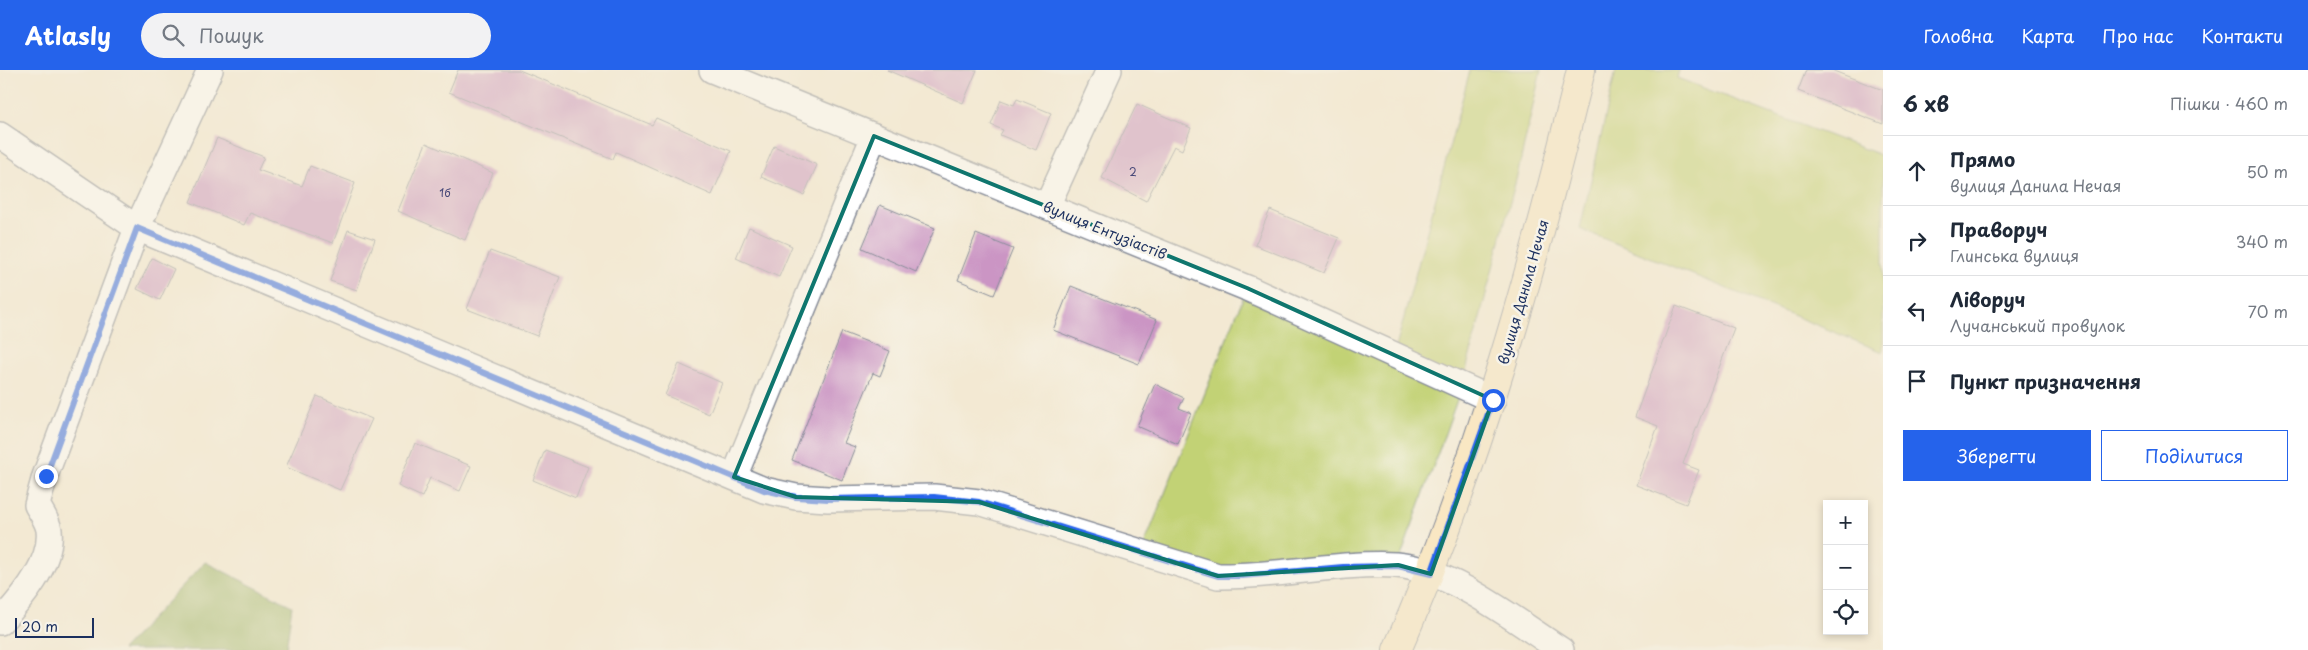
<!DOCTYPE html>
<html lang="uk">
<meta charset="utf-8">
<style>
body{margin:0;font-family:"Playpen Sans",sans-serif;background:#f2f2f3;color:#1f2937}
.controls{position:absolute;right:15px;bottom:15px;display:grid;overflow:hidden;border-radius:0px;box-shadow:0 2px 8px #0003}
.controls button{width:45px;height:45px;display:grid;place-items:center;padding:0;border:0;border-bottom:1px solid #e0e1e3;background:#fff;color:#1f2937;font:25px sans-serif}
.scale{position:absolute;left:15px;bottom:12px;width:79px;box-sizing:border-box;padding-left:5px;border:2px solid #1b2f5e;border-top:0;font-size:14px;line-height:18px;white-space:nowrap;color:#1b2f5e;-webkit-text-stroke:4px #f7f3e8;paint-order:stroke}
.stop{position:absolute;width:15px;height:15px;margin:-11px;border:4px solid #2563eb;border-radius:50%;background:#fff}
.stop.end{background:#2563eb;border-color:#fff;box-shadow:0 1px 5px #0008}
.list{margin:0;padding:0;list-style:none}
h2{display:flex;justify-content:space-between;align-items:center;height:65px;margin:0;padding:0 20px;font-size:21px}
h2 small{font-size:16px;font-weight:400;color:#747a83}
.list li{display:grid;grid-template-columns:32px 1fr auto;gap:15px;align-items:center;box-sizing:border-box;height:70px;padding:0 20px;border-top:1px solid #e0e1e3}
.list b{display:block;font-size:19px;white-space:nowrap}
.list p{margin:0;font-size:16px;white-space:nowrap;color:#747a83}
.list em{font-size:16px;font-style:normal;color:#747a83}
.actions{display:flex;gap:10px;padding:15px 20px}
.actions a{flex:1;padding:11px 0;border:1px solid #2563eb;border-radius:0px;text-align:center;font-size:18px;color:#2563eb}
.actions .main{background:#2563eb;color:#fff}
.icon{flex:none;width:28px;height:28px;fill:none;stroke:currentColor;stroke-width:2;stroke-linecap:round;stroke-linejoin:round}
.map{position:relative;flex:none;width:1883px;height:580px;overflow:hidden}
header{display:flex;align-items:center;gap:30px;box-sizing:border-box;height:70px;padding:0 25px;background:#2563eb;color:#fff}
header strong{font-size:24px}
nav{display:flex;gap:28px;margin-inline-start:auto;font-size:18px}
.search{width:350px;height:45px;background:#f2f2f3;display:flex;align-items:center;gap:12px;box-sizing:border-box;padding:0 18px;border-radius:28px;color:#747a83;font-size:19px}
main{display:flex}
aside{flex:1;background:#fff}
.map>svg:first-child{display:block}
.green{fill:#c2d275;stroke:#6e806a}
.forest{fill:#99b466;stroke:#5a7262}
.building{fill:#cb95c4}
.lines{fill:none;stroke-linecap:round;stroke-linejoin:round}
.street-casing{stroke:#878c98;stroke-width:28}
.secondary-casing{stroke:#878c98;stroke-width:30}
.street{stroke:#fff;stroke-width:25}
.secondary{stroke:#f9e7c3;stroke-width:28}
.route{stroke:#2563eb;stroke-width:6}
.marked{fill:none;stroke:#0f766e;stroke-width:4;stroke-linejoin:round}
.labels{text-anchor:middle;dominant-baseline:central;stroke-width:5;stroke-linejoin:round;paint-order:stroke}
.number-label{font-size:11px;fill:#474878}
.street-label{font-size:14px;fill:#1b2f5e;stroke:#f7f3e8}
</style>
<header>
<strong>Atlasly</strong>
<div class="search"><svg class="icon" aria-label="search" viewBox="0 0 24 24"><circle cx="10" cy="10" r="6"/><path d="M15 15l6 6"/></svg>Пошук</div>
<nav><a>Головна</a><a>Карта</a><a>Про нас</a><a>Контакти</a></nav>
</header>
<main>
<div class="map">
<svg width="1883" height="580" viewBox="0 0 1883 580">
<rect width="100%" height="100%" fill="#f7f3e8"/>
<filter id="ink" filterUnits="userSpaceOnUse"><feTurbulence type="fractalNoise" baseFrequency=".02" numOctaves="2"/><feDisplacementMap in="SourceGraphic" scale="10" xChannelSelector="R" yChannelSelector="G"/><feConvolveMatrix kernelMatrix="1 2 1 2 8 2 1 2 1" color-interpolation-filters="sRGB"/></filter>
<filter id="wash" filterUnits="userSpaceOnUse"><feTurbulence type="fractalNoise" baseFrequency=".0096" numOctaves="4" result="noise"/><feDisplacementMap in="SourceGraphic" scale="20" xChannelSelector="R" yChannelSelector="G"/><feGaussianBlur stdDeviation="1.12" result="paint"/><feColorMatrix in="noise" values="0 0 0 0 0 0 0 0 0 0 0 0 0 0 0 0 0 1.4 0 .05"/><feComposite in="paint" operator="in"/></filter>
<g filter="url(#wash)">
<rect width="100%" height="100%" fill="#f3e9d3"/>
<g class="green">
<path d="M 1470,0 L 1541,0 L 1518,102 L 1462,316 L 1398,495 L 1242,506 L 1141,483 L 1247,218 L 1394,285 Z"/>
<path d="M 1616,0 L 1679,0 L 1677,8 L 1883,86 L 1883,282 L 1580,159 Z"/>
</g>
<path class="forest" d="M 205,492 L 292,536 L 286,580 L 122,580 Z"/>
<g id="blocks">
<g class="building">
<path d="M 458,0 L 519,0 L 652,55 L 656,48 L 731,81 L 712,125 L 616,82 L 613,89 L 449,22 Z"/>
<path d="M 887,0 L 977,0 L 963,33 Z"/>
<path d="M 1806,0 L 1831,0 L 1883,20 L 1883,54 L 1798,21 Z"/>
<path d="M 1017,29 L 1051,43 L 1036,80 L 1000,65 L 1003,60 L 991,55 L 1001,30 L 1014,35 Z"/>
<path d="M 1137,34 L 1191,58 L 1182,80 L 1174,76 L 1146,131 L 1102,108 Z"/>
<path d="M 217,68 L 264,87 L 258,100 L 302,116 L 310,96 L 355,113 L 333,173 L 250,143 L 244,155 L 190,132 Z"/>
<path d="M 426,73 L 493,103 L 465,170 L 398,141 Z"/>
<path d="M 774,76 L 817,95 L 804,125 L 761,107 Z"/>
<path d="M 880,135 L 935,158 L 916,202 L 862,178 Z"/>
<path d="M 1270,140 L 1339,168 L 1324,203 L 1255,175 Z"/>
<path d="M 749,157 L 792,176 L 779,207 L 736,188 Z"/>
<path d="M 348,160 L 375,169 L 357,220 L 330,211 Z"/>
<path d="M 976,164 L 1013,179 L 994,225 L 958,210 Z"/>
<path d="M 490,181 L 560,207 L 537,266 L 467,239 Z"/>
<path d="M 152,188 L 174,199 L 160,230 L 137,219 Z"/>
<path d="M 1071,216 L 1157,250 L 1139,294 L 1053,260 Z"/>
<path d="M 1676,236 L 1734,258 L 1683,394 L 1699,400 L 1686,434 L 1636,415 L 1658,356 L 1635,347 Z"/>
<path d="M 842,262 L 890,281 L 880,306 L 873,303 L 844,373 L 855,377 L 842,410 L 792,390 Z"/>
<path d="M 679,294 L 722,313 L 709,344 L 665,325 Z"/>
<path d="M 1155,314 L 1184,328 L 1179,338 L 1191,343 L 1178,374 L 1137,356 Z"/>
<path d="M 317,326 L 372,349 L 340,420 L 286,397 Z"/>
<path d="M 415,373 L 471,396 L 460,421 L 430,408 L 422,427 L 398,416 Z"/>
<path d="M 545,380 L 588,397 L 576,428 L 533,410 Z"/>
</g>
</g>
</g>
<g filter="url(#ink)">
<use href="#blocks" fill-opacity="0" stroke="#878c98" stroke-width="1"/>
<g class="lines">
<defs>
<g id="street">
<path d="M 712,0 L 1247,218 L 1493,330"/>
<path d="M 0,65 L 137,158 L 764,420 L 796,427 L 828,429 L 934,427 L 979,432 L 1218,506 C 1277,507 1337,492 1396,495 C 1450,499 1516,551 1561,580"/>
<path d="M 1047,136 L 1109,0"/>
<path d="M 734,407 L 874,66"/>
<path d="M 0,552 C 21,530 53,493 49,460 C 48,452 41,442 37,435 L 45,406 L 137,158 L 210,0"/>
</g>
<path id="secondary" d="M 1397,580 C 1479,394 1533,198 1581,0"/>
</defs>
<use href="#street" class="street-casing"/>
<use href="#secondary" class="secondary-casing"/>
<use href="#street" class="street"/>
<use href="#secondary" class="secondary"/>
</g>
</g>
<g class="lines" filter="url(#ink)">
<path class="route" d="M 46,406 L 137,158 L 764,420 L 796,427 L 828,429 L 934,427 L 979,432 L 1218,506 L 1242,506 L 1343,497 L 1398,496 L 1431,504 L 1493,330"/>
</g>
<path d="M0 0H1883V580H0ZM 874,66 L 1247,218 L 1493,330 L 1431,504 L 1398,495 L 1218,506 L 979,432 L 796,427 L 734,407 Z" fill="#f3e9d3" fill-opacity=".55" fill-rule="evenodd"/>
<path class="marked" d="M 874,66 L 1247,218 L 1493,330 L 1431,504 L 1398,495 L 1218,506 L 979,432 L 796,427 L 734,407 Z"/>
<g class="labels">
<g class="number-label">
<text x="1133" y="101">2</text>
<text x="445" y="122">1б</text>
</g>
<g class="street-label">
<text transform="translate(1105 160) rotate(22)">вулиця Ентузіастів</text>
<text transform="translate(1523 222) rotate(-74)">вулиця Данила Нечая</text>
</g>
</g>
</svg>
<div class="controls">
<button>+</button>
<button>−</button>
<button><svg class="icon" aria-label="locate" viewBox="0 0 24 24"><circle cx="12" cy="12" r="6"/><path d="M12 2v4M12 18v4M2 12h4M18 12h4"/></svg></button>
</div>
<div class="scale">20 m</div>
<div class="stop" style="left:1493px;top:330px"></div>
<div class="stop end" style="left:46px;top:406px"></div>
</div>
<aside>
<h2>6 хв<small>Пішки · 460 m</small></h2>
<ul class="list">
<li><svg class="icon" aria-label="ahead" viewBox="0 0 24 24"><path d="M12 20V5M6 11l6-6 6 6"/></svg><div><b>Прямо</b><p>вулиця Данила Нечая</p></div><em>50 m</em></li>
<li><svg class="icon" aria-label="right" viewBox="0 0 24 24"><path d="M7 20v-9h11M14 6l5 5-5 5"/></svg><div><b>Праворуч</b><p>Глинська вулиця</p></div><em>340 m</em></li>
<li><svg class="icon" aria-label="left" viewBox="0 0 24 24"><path d="M17 20v-9H6M10 6l-5 5 5 5"/></svg><div><b>Ліворуч</b><p>Лучанський провулок</p></div><em>70 m</em></li>
<li><svg class="icon" aria-label="arrive" viewBox="0 0 24 24"><path d="M6 21V4h12l-3 4 3 4H6"/></svg><div><b>Пункт призначення</b></div></li>
</ul>
<div class="actions"><a class="main">Зберегти</a><a>Поділитися</a></div>
</aside>
</main>
